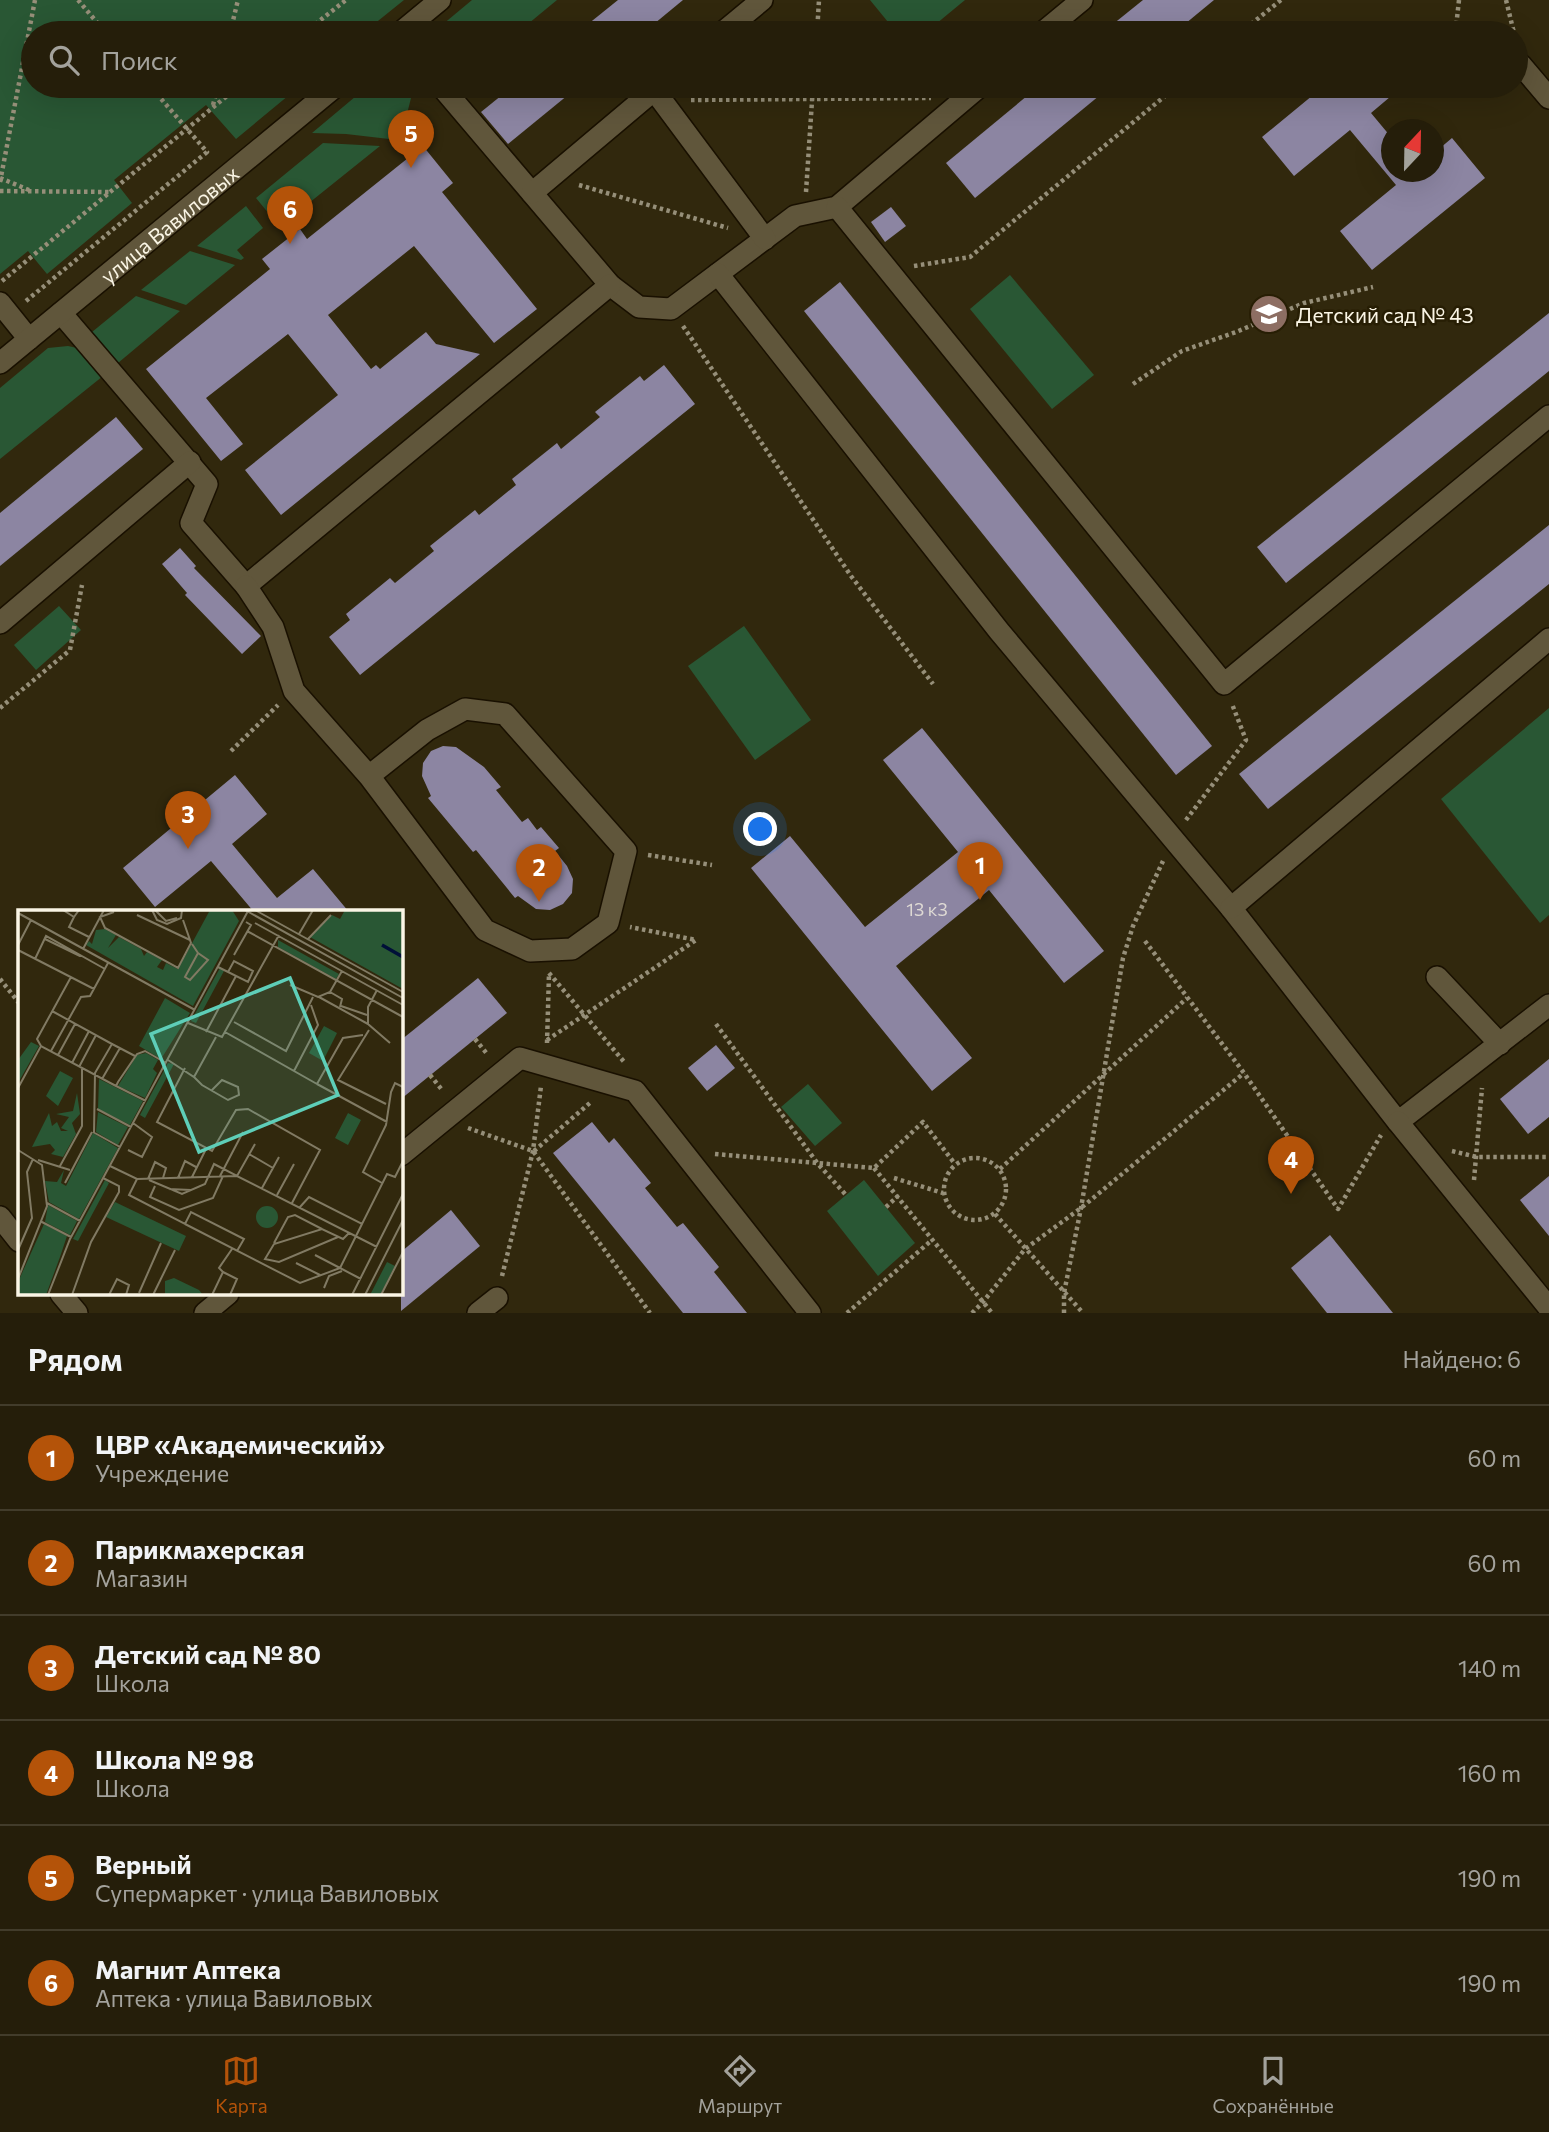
<!DOCTYPE html>
<html lang="ru">
<meta charset="utf-8">
<style>
body{margin:0;font-family:Commissioner,sans-serif;background:#2d2713;color:#f1f3f6}
.compass{position:absolute;left:1381px;top:119px;width:63px;height:63px;border-radius:50%;background:#251e0a;box-shadow:0 7px 28px #0002;rotate:22deg}
.you{position:absolute;left:761px;top:830px;width:24px;height:24px;margin:-18px;border:5px solid #fff;border-radius:50%;background:#1a73e8;box-shadow:0 0 0 10px #1a73e833}
.badge{display:grid;place-items:center;width:46px;height:46px;border-radius:50%;background:#b45309;color:#fff;font-size:23px;font-weight:700}
.pin{position:absolute;translate:-50% -58px;filter:drop-shadow(0 2px 4px #0008)}
.pin::after{content:'';position:absolute;top:37px;width:24px;height:21px;background:inherit;clip-path:polygon(0 0,100% 0,50% 100%)}
.list{margin:0;padding:0;list-style:none}
h2{display:flex;justify-content:space-between;align-items:center;height:91px;margin:0;padding:0 28px;font-size:30px}
h2 small{font-size:23px;font-weight:400;color:#a3a29c}
.list li{display:grid;grid-template-columns:46px 1fr auto;gap:21px;align-items:center;box-sizing:border-box;height:105px;padding:0 28px;border-top:2px solid #423c2b}
.list b{display:block;font-size:26px;white-space:nowrap}
.list p{margin:0;font-size:23px;white-space:nowrap;color:#a3a29c}
.list em{font-size:23px;font-style:normal;color:#a3a29c}
.icon{flex:none;width:38px;height:38px;fill:none;stroke:currentColor;stroke-width:2;stroke-linecap:round;stroke-linejoin:round}
.map{position:relative;flex:none;width:1549px;height:1313px;overflow:hidden}
.search{position:absolute;background:#251e0a;box-shadow:0 7px 28px #0002;left:21px;right:21px;top:21px;height:77px;display:flex;align-items:center;gap:18px;box-sizing:border-box;padding:0 24px;border-radius:38px;color:#a3a29c;font-size:26px}
.sheet{height:721px;background:#251e0a}
nav{display:flex;justify-content:space-around;align-items:center;box-sizing:border-box;height:98px;border-top:2px solid #423c2b;background:#251e0a;font-size:19px;color:#a3a29c}
nav a{display:grid;justify-items:center;gap:4px}
nav .on{color:#b45309}
.map>svg:first-child{display:block}
.green{fill:#295734}
.building{fill:#8c85a2}
.lines{fill:none;stroke-linecap:round;stroke-linejoin:round}
.minor-casing{stroke:#191000;stroke-width:24}
.path{stroke:#968f79;stroke-width:4.5;stroke-dasharray:3.5 3.5;stroke-linecap:butt}
.minor{stroke:#60563b;stroke-width:21}
.labels{text-anchor:middle;dominant-baseline:central;stroke-width:5;stroke-linejoin:round;paint-order:stroke}
.number-label{font-size:18px;fill:#ded9d4}
.street-label{font-size:21px;fill:#faf5e5;stroke:#271e04}
.poi-label{font-size:21px;fill:#faf5e5;stroke:#271e04;text-anchor:start}
.inset-river{fill:none;stroke:#000f38;stroke-width:3.5}
.inset-road{fill:none;stroke:#817a63;stroke-width:2}
.view{fill:#5eceb8;fill-opacity:0.15;stroke:#5eceb8;stroke-width:3.5}
.inset-edge{fill:none;stroke:#faf5e5;stroke-width:3.5}
</style>
<div class="map">
<svg width="1549" height="1313" viewBox="0 0 1549 1313">
<rect width="100%" height="100%" fill="#31280d"/>
<g class="green">
<path d="M 0,0 L 404,0 L 363,33 L 33,33 L 33,86 L 300,86 L 236,139 L 206,105 L 114,180 L 132,203 L 47,274 L 28,251 L 0,274 Z"/>
<path d="M 472,0 L 557,0 L 517,33 L 439,33 L 436,30 Z"/>
<path d="M 870,0 L 965,0 L 925,33 L 897,33 Z"/>
<path d="M 368,86 L 414,86 L 404,126 L 389,139 L 346,134 L 312,133 Z"/>
<path d="M 323,143 L 380,146 L 289,219 L 283,212 L 274,220 L 256,198 Z"/>
<path d="M 246,206 L 263,228 L 237,250 L 244,258 L 241,260 L 197,246 Z"/>
<path d="M 190,251 L 235,265 L 186,305 L 141,290 Z"/>
<path d="M 1010,275 L 1094,375 L 1052,409 L 970,309 Z"/>
<path d="M 136,296 L 180,311 L 118,363 L 92,332 Z"/>
<path d="M 68,346 L 77,348 L 103,376 L 0,459 L 0,388 L 48,348 Z"/>
<path d="M 59,606 L 81,630 L 36,670 L 14,645 Z"/>
<path d="M 744,626 L 811,720 L 755,760 L 688,666 Z"/>
<path d="M 1549,708 L 1549,915 L 1540,923 L 1441,799 Z"/>
<path d="M 808,1084 L 842,1123 L 815,1146 L 781,1107 Z"/>
<path d="M 864,1180 L 915,1243 L 878,1276 L 827,1211 Z"/>
</g>
<g class="building">
<path d="M 618,0 L 683,0 L 643,33 L 577,33 Z"/>
<path d="M 1143,0 L 1214,0 L 1174,33 L 1102,33 Z"/>
<path d="M 513,86 L 579,86 L 508,144 L 481,112 Z"/>
<path d="M 1039,86 L 1111,86 L 975,198 L 946,163 Z"/>
<path d="M 1324,86 L 1403,86 L 1371,113 L 1391,137 L 1391,172 L 1433,172 L 1433,154 L 1452,138 L 1485,178 L 1372,270 L 1340,231 L 1396,185 L 1350,130 L 1294,176 L 1262,137 Z"/>
<path d="M 423,146 L 453,183 L 442,192 L 537,309 L 494,343 L 414,246 L 328,315 L 371,369 L 376,365 L 380,369 L 426,332 L 436,344 L 480,354 L 281,515 L 245,470 L 338,395 L 288,334 L 206,398 L 243,444 L 221,461 L 146,369 L 270,269 L 262,259 L 300,229 L 307,239 Z"/>
<path d="M 891,207 L 906,226 L 885,242 L 871,222 Z"/>
<path d="M 840,282 L 1212,746 L 1176,775 L 804,311 Z"/>
<path d="M 1549,313 L 1549,371 L 1286,583 L 1257,547 Z"/>
<path d="M 664,365 L 695,404 L 360,675 L 329,637 L 350,620 L 346,614 L 390,578 L 395,583 L 434,551 L 430,546 L 475,510 L 479,515 L 516,485 L 512,479 L 557,443 L 561,449 L 600,417 L 595,412 L 640,376 L 644,381 Z"/>
<path d="M 116,417 L 143,449 L 0,566 L 0,513 Z"/>
<path d="M 1549,525 L 1549,584 L 1268,809 L 1239,774 Z"/>
<path d="M 180,548 L 196,566 L 194,568 L 261,636 L 242,654 L 185,595 L 187,593 L 162,564 Z"/>
<path d="M 922,728 L 1104,951 L 1064,983 L 989,890 L 896,966 L 972,1058 L 932,1091 L 751,868 L 790,836 L 865,927 L 958,852 L 883,760 Z"/>
<path d="M 443,746 L 456,747 L 484,767 L 501,787 L 496,790 L 522,822 L 528,818 L 537,830 L 541,827 L 559,848 L 555,851 L 567,866 L 573,879 L 572,893 L 563,904 L 550,910 L 536,909 L 518,896 L 515,898 L 476,850 L 473,852 L 428,798 L 431,796 L 422,776 L 423,763 L 431,751 Z"/>
<path d="M 235,775 L 267,814 L 232,844 L 277,898 L 313,869 L 349,912 L 254,912 L 211,861 L 155,907 L 123,868 Z"/>
<path d="M 478,978 L 507,1013 L 401,1099 L 401,1040 Z"/>
<path d="M 716,1045 L 735,1068 L 707,1091 L 688,1068 Z"/>
<path d="M 1549,1059 L 1549,1117 L 1528,1134 L 1500,1099 Z"/>
<path d="M 592,1122 L 609,1143 L 614,1138 L 651,1183 L 645,1188 L 677,1227 L 683,1223 L 719,1267 L 714,1272 L 747,1313 L 683,1313 L 553,1153 Z"/>
<path d="M 1549,1176 L 1549,1236 L 1520,1200 Z"/>
<path d="M 451,1210 L 480,1246 L 401,1311 L 401,1252 Z"/>
<path d="M 1330,1235 L 1393,1313 L 1327,1313 L 1291,1268 Z"/>
</g>
<g class="lines">
<defs>
<g id="minor">
<path d="M 400,33 L 440,0"/>
<path d="M 722,33 L 762,0"/>
<path d="M 1042,33 L 1082,0"/>
<path d="M 1521,65 L 1549,98"/>
<path d="M 441,86 L 610,285 L 639,307 L 671,309 L 795,216 L 837,207 L 980,86"/>
<path d="M 654,90 L 765,239"/>
<path d="M 532,193 L 659,86"/>
<path d="M 837,207 L 1224,684 L 1549,416"/>
<path d="M 718,274 L 999,631 L 1231,908 L 1398,1122 L 1549,1005"/>
<path d="M 0,303 L 29,339"/>
<path d="M 61,313 L 207,484 L 191,523 L 246,586 L 610,285"/>
<path id="s1" d="M 0,363 L 336,86"/>
<path d="M 246,586 L 273,627 L 294,691 L 369,776 L 485,930 L 530,951 L 572,949 L 608,923 L 626,851 L 505,714 L 465,709 L 427,730 L 369,776"/>
<path d="M 0,623 L 190,462"/>
<path d="M 1231,908 L 1549,639"/>
<path d="M 1437,977 L 1500,1044"/>
<path d="M 1398,1122 L 1549,1308"/>
<path d="M 401,1155 L 520,1058 L 635,1091 L 810,1313"/>
<path d="M 0,1217 L 19,1241"/>
<path d="M 61,1294 L 77,1313"/>
<path d="M 205,1313 L 228,1294"/>
<path d="M 478,1313 L 497,1298"/>
</g>
</defs>
<use href="#minor" class="minor-casing"/>
<g class="path">
<path d="M 78,0 L 106,33"/>
<path d="M 1459,0 L 1456,27 L 1461,33"/>
<path d="M 1506,0 L 1514,33"/>
<path d="M 230,33 L 238,0"/>
<path d="M 304,33 L 346,0"/>
<path d="M 817,33 L 819,0"/>
<path d="M 1240,33 L 1281,0"/>
<path d="M 783,86 L 792,99"/>
<path d="M 1431,96 L 1444,86"/>
<path d="M 691,100 L 931,98"/>
<path d="M 213,105 L 218,86"/>
<path d="M 0,178 L 29,190"/>
<path d="M 0,182 L 35,0"/>
<path d="M 579,185 L 728,228"/>
<path d="M 0,191 L 111,192"/>
<path d="M 806,192 L 813,86"/>
<path d="M 914,266 L 970,257 L 1177,86"/>
<path d="M 2,281 L 239,86"/>
<path d="M 26,301 L 207,152 L 150,86"/>
<path d="M 683,326 L 851,576 L 933,684"/>
<path d="M 1133,384 L 1182,351 L 1236,332 L 1304,303 L 1373,287"/>
<path d="M 0,708 L 70,650 L 82,585"/>
<path d="M 231,751 L 278,705"/>
<path d="M 1186,820 L 1246,740 L 1232,704"/>
<path d="M 648,855 L 712,865"/>
<path d="M 1145,941 L 1244,1073 L 1338,1209 L 1381,1135"/>
<path d="M 549,973 L 625,1063"/>
<path d="M 0,979 L 19,1003"/>
<path d="M 716,1024 L 818,1164 L 846,1195"/>
<path d="M 475,1039 L 488,1055"/>
<path d="M 547,1040 L 696,940 L 630,927"/>
<path d="M 547,1043 L 549,974"/>
<path d="M 430,1075 L 443,1091"/>
<path d="M 468,1128 L 533,1151 L 650,1313"/>
<path d="M 534,1151 L 591,1102"/>
<path d="M 1452,1151 L 1477,1157 L 1549,1157"/>
<path d="M 715,1154 L 874,1168 L 923,1122 L 955,1164"/>
<circle cx="975" cy="1189" r="31"/>
<path d="M 874,1168 L 992,1313"/>
<path d="M 1000,1169 L 1187,998"/>
<path d="M 894,1178 L 943,1193"/>
<path d="M 1474,1180 L 1482,1088"/>
<path d="M 886,1207 L 898,1196"/>
<path d="M 995,1214 L 1083,1313"/>
<path d="M 502,1276 L 533,1151 L 541,1086"/>
<path d="M 847,1313 L 932,1240"/>
<path d="M 972,1313 L 983,1302 L 1025,1249 L 1081,1208 L 1244,1073"/>
<path d="M 1064,1313 L 1064,1293 L 1081,1208 L 1123,958 L 1133,926 L 1163,861"/>
</g>
<use href="#minor" class="minor"/>
</g>
<defs>
<symbol id="school-disc" viewBox="-11 -11 22 22"><circle r="9.5" fill="#8d6e63" stroke="#271e04"/><path d="M0-5L7-2L0 1L-7-2ZM-4 1L0 2.5L4 1V4Q0 6-4 4Z" fill="#fff"/></symbol>
</defs>
<g fill-rule="evenodd">
<use href="#school-disc" x="1247" y="292" width="44" height="44"/>
</g>
<g class="labels">
<g class="number-label">
<text x="927" y="909">13 к3</text>
</g>
<g class="street-label">
<text stroke="none"><textPath href="#s1" startOffset="219">улица Вавиловых</textPath></text>
</g>
<g class="poi-label">
<text x="1296" y="314">Детский сад № 43</text>
</g>
</g>
<g transform="translate(18 910)">
<rect width="385" height="385" fill="#31280d"/>
<path d="M 192,0 L 214,0 L 221,11 L 175,96 L 68,35 L 71,31 L 74,34 L 78,20 L 87,19 L 98,25 L 90,38 L 101,27 L 123,39 L 126,46 L 129,42 L 144,50 L 139,57 L 145,60 L 148,53 L 160,59 ZM 327,0 L 385,0 L 385,79 L 292,27 L 314,5 L 322,9 ZM 260,30 L 321,64 L 318,69 L 260,37 ZM 202,58 L 206,61 L 178,113 L 173,111 ZM 147,88 L 172,103 L 143,149 L 121,136 ZM 306,116 L 319,123 L 305,151 L 291,143 ZM 13,132 L 21,136 L 0,173 L 0,150 ZM 128,143 L 140,150 L 135,159 L 139,163 L 127,188 L 100,176 L 119,145 ZM 150,153 L 156,154 L 127,208 L 122,205 ZM 42,161 L 55,168 L 40,196 L 28,186 ZM 81,169 L 125,191 L 112,215 L 80,199 ZM 59,183 L 62,204 L 54,213 L 58,224 L 45,247 L 33,244 L 37,240 L 32,234 L 14,237 L 31,203 L 34,216 L 39,212 L 43,221 L 50,221 L 43,218 L 51,207 L 38,204 L 55,201 ZM 80,202 L 110,217 L 100,235 L 78,222 ZM 330,203 L 343,210 L 330,235 L 317,228 ZM 75,223 L 100,238 L 61,309 L 31,292 L 27,271 L 39,272 L 46,260 L 43,273 L 48,276 ZM 87,270 L 91,273 L 69,314 L 60,331 L 55,329 ZM 97,292 L 168,326 L 161,341 L 88,307 ZM 30,295 L 59,311 L 52,325 L 27,312 ZM238 307a11 11 0 1 1 22 0a11 11 0 1 1-22 0ZM 26,314 L 49,326 L 42,347 L 28,385 L 0,385 L 0,372 ZM 369,352 L 377,356 L 362,385 L 352,385 ZM 156,368 L 181,380 L 185,385 L 147,385 L 147,371 Z" fill="#295734"/>
<path class="inset-river" d="M 364,35 L 385,47"/>
<path class="inset-road" d="M 45,0 L 56,7 L 61,0M 134,0 L 139,10 L 149,14 L 163,8 L 164,0M 137,0 L 148,11 L 159,8M 227,0 L 385,88M 237,0 L 385,82M 96,2 L 82,7 L 87,18 L 160,58 L 173,33 L 165,10M 0,3 L 177,100M 119,5 L 172,30M 56,7 L 51,17 L 71,27M 237,13 L 385,95M 229,21 L 385,107M 281,24 L 295,0M 27,29 L 62,46M 290,29 L 313,5M 174,34 L 180,43 L 167,67 L 172,70 L 190,50 L 180,43M 0,35 L 13,10M 65,39 L 86,0M 0,40 L 76,79M 216,45 L 233,15 L 228,12M 17,49 L 28,26 L 87,59M 200,57 L 230,72 L 235,61 L 216,51 L 210,62M 272,75 L 300,87 L 312,82 L 324,61M 359,80 L 350,97 L 350,114 L 372,133M 312,82 L 324,89 L 322,97M 301,87 L 350,114M 323,96 L 349,105M 34,101 L 94,134 L 77,163 L 76,223M 216,112 L 268,141 L 295,87M 170,113 L 204,127 L 261,25M 351,120 L 320,170 L 368,194M 188,122 L 218,66M 207,122 L 299,174 L 325,128 L 345,125M 94,134 L 117,146M 23,136 L 19,129 L 53,67M 33,141 L 63,87 L 72,86 L 90,53M 40,145 L 57,114M 150,150 L 176,167 L 198,127M 54,153 L 71,121M 61,157 L 78,125M 167,158 L 139,212 L 194,241 L 218,200 L 230,199 L 302,240 L 274,293M 276,161 L 300,115 L 293,95M 176,167 L 184,175 L 210,190 L 221,185 L 220,177 L 204,170 L 194,180M 84,169 L 102,138M 299,174 L 369,212M 0,178 L 23,136 L 98,176M 128,191 L 98,176 L 100,172 L 119,144 L 127,141 L 148,153M 79,199 L 113,217M 75,222 L 102,237M 0,240 L 24,255 L 29,296 L 0,369M 110,240 L 124,247 L 134,227 L 115,213M 231,244 L 255,258M 20,250 L 52,260M 42,256 L 64,216 L 64,159M 92,256 L 119,269 L 219,266 L 359,337M 202,266 L 225,222M 174,267 L 188,239M 160,268 L 167,251 L 178,257M 119,269 L 111,285 L 167,314 L 173,302 L 226,329 L 219,341M 130,269 L 137,252 L 148,258 L 145,268M 131,270 L 164,284 L 187,274 L 196,254 L 219,266 L 237,234M 47,273 L 74,222M 364,273 L 345,262 L 368,215 L 373,182 L 377,173 L 385,177M 137,276 L 132,287 L 161,300 L 195,288 L 205,266M 244,278 L 261,247M 150,279 L 173,280M 259,285 L 276,254M 29,293 L 62,311M 282,297 L 291,287 L 344,314 L 369,264 L 377,267 L 385,251M 22,311 L 53,327M 167,314 L 282,373 L 322,358M 320,327 L 261,352 L 247,349 L 256,334 L 304,319 L 325,329 L 331,323M 256,333 L 270,307 L 277,305 L 304,319M 0,340 L 14,308 L 9,262 L 15,249M 297,345 L 322,358M 278,353 L 302,365M 205,362 L 219,369 L 212,385M 343,369 L 322,358 L 344,314M 306,378 L 311,366 L 324,361M 121,383 L 143,333M 30,385 L 52,329 L 230,1M 54,385 L 73,332 L 101,282 L 101,276 L 85,268M 91,385 L 99,369 L 111,375 L 108,385M 135,385 L 157,340M 194,385 L 205,362 L 201,358 L 214,339M 334,385 L 385,284M 347,385 L 385,310M 363,385 L 385,342"/>
<path class="view" d="M 272,68 L 320,185 L 181,242 L 133,124 Z"/>
<rect width="385" height="385" class="inset-edge"/>
</g>
</svg>
<svg class="compass" viewBox="-18 -18 36 36"><path d="M0-13l5 13h-10z" fill="#e53935"/><path d="M0 13l5-13h-10z" fill="#a3a29c"/></svg>
<div class="you"></div>
<div class="pin badge" style="left:980px;top:900px">1</div>
<div class="pin badge" style="left:539px;top:902px">2</div>
<div class="pin badge" style="left:188px;top:849px">3</div>
<div class="pin badge" style="left:1291px;top:1194px">4</div>
<div class="pin badge" style="left:411px;top:168px">5</div>
<div class="pin badge" style="left:290px;top:244px">6</div>
<div class="search"><svg class="icon" aria-label="search" viewBox="0 0 24 24"><circle cx="10" cy="10" r="6"/><path d="M15 15l6 6"/></svg>Поиск</div>
</div>
<section class="sheet">
<h2>Рядом<small>Найдено: 6</small></h2>
<ul class="list">
<li><span class="badge">1</span><div><b>ЦВР «Академический»</b><p>Учреждение</p></div><em>60 m</em></li>
<li><span class="badge">2</span><div><b>Парикмахерская</b><p>Магазин</p></div><em>60 m</em></li>
<li><span class="badge">3</span><div><b>Детский сад № 80</b><p>Школа</p></div><em>140 m</em></li>
<li><span class="badge">4</span><div><b>Школа № 98</b><p>Школа</p></div><em>160 m</em></li>
<li><span class="badge">5</span><div><b>Верный</b><p>Супермаркет · улица Вавиловых</p></div><em>190 m</em></li>
<li><span class="badge">6</span><div><b>Магнит Аптека</b><p>Аптека · улица Вавиловых</p></div><em>190 m</em></li>
</ul>
</section>
<nav>
<a class="on"><svg class="icon" aria-label="map" viewBox="0 0 24 24"><path d="M3 6l6-2 6 2 6-2v14l-6 2-6-2-6 2zM9 4v14M15 6v14"/></svg>Карта</a>
<a><svg class="icon" aria-label="directions" viewBox="0 0 24 24"><path d="M12 3l9 9-9 9-9-9zM9 14v-3h6M13 9l2 2-2 2"/></svg>Маршрут</a>
<a><svg class="icon" aria-label="saved" viewBox="0 0 24 24"><path d="M7 4h10v16l-5-4-5 4z"/></svg>Сохранённые</a>
</nav>
